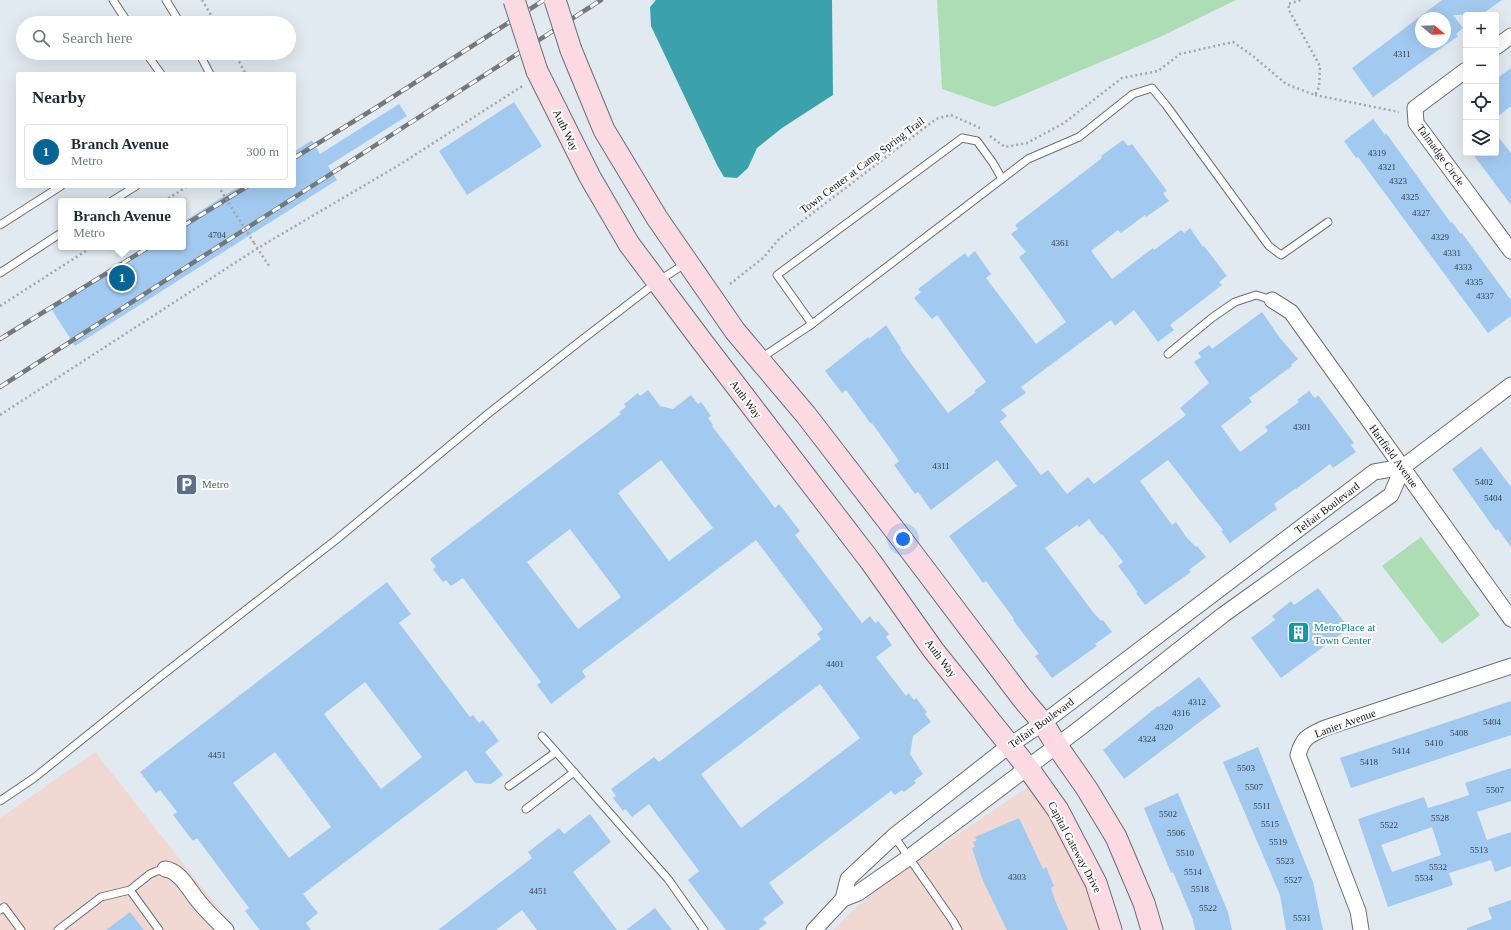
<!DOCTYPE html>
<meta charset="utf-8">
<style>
body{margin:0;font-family:Georgia,serif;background:#f6f6f7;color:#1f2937}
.controls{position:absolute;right:12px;top:12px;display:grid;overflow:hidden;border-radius:4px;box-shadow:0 4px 16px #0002}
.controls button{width:36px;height:36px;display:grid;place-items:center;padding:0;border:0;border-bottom:1px solid #e0e1e3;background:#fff;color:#1f2937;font:20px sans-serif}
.compass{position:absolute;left:1415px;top:12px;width:36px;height:36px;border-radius:50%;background:#fff;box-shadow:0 4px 16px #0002;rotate:109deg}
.you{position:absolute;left:903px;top:539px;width:14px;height:14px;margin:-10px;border:3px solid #fff;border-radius:50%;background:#1a73e8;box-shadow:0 0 0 6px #1a73e833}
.badge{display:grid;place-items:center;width:26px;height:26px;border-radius:50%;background:#076595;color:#fff;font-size:13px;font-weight:700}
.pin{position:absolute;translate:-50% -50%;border:2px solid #fff;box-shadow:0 1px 4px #0006}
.popup{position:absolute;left:58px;top:198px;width:128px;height:52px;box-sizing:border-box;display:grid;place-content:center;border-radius:4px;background:#fff;filter:drop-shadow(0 1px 3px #0005);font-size:13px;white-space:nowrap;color:#747a83}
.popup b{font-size:15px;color:#1f2937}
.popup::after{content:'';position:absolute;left:50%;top:100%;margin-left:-8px;border:8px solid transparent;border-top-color:#fff}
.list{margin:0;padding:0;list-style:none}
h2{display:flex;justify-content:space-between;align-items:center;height:52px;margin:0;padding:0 16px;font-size:17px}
h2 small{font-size:13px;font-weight:400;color:#747a83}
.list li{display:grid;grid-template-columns:26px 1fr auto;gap:12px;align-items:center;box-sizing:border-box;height:56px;margin:0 8px 8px;padding:0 8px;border:1px solid #e0e1e3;border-radius:4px}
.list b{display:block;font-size:15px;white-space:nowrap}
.list p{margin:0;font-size:13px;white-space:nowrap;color:#747a83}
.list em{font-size:13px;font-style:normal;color:#747a83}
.icon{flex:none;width:22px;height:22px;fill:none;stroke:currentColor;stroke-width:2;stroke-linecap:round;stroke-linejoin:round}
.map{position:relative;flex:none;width:1511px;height:930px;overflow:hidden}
.search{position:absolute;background:#fff;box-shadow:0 4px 16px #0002;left:16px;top:16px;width:280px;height:44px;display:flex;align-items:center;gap:10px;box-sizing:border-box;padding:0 14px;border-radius:22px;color:#747a83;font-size:15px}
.panel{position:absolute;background:#fff;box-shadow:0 4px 16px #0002;left:16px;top:72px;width:280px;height:116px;border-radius:4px}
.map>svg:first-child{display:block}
.commercial{fill:#f2d8d3}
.green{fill:#adddb4}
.water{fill:#3ba2ab}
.building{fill:#a2caf1;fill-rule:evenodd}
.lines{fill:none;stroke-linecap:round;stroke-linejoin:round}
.lane-casing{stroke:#696f76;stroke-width:9}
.street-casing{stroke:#696f76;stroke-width:17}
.secondary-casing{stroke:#696f76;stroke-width:23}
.path{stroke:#a0a6ac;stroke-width:2.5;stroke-dasharray:2 3;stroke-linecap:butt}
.lane{stroke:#fff;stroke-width:7}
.street{stroke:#fff;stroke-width:15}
.secondary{stroke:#fbdae4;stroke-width:21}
.rail-casing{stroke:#73787d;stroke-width:4.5}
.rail{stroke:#fff;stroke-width:3;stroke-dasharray:9;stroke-linecap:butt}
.secondary-bridge-casing{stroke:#696f76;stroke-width:23;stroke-linecap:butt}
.path-bridge{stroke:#a0a6ac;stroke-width:2.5;stroke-dasharray:2 3;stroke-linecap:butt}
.secondary-bridge{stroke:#fbdae4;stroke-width:21}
.labels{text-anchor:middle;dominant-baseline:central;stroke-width:4;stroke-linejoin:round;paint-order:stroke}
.number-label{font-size:9px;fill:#37424e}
.street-label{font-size:11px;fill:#131518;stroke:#fff}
.service-label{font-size:11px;fill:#4e5e75;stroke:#fff;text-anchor:start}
.culture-label{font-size:11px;fill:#0d838f;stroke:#fff;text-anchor:start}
</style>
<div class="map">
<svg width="1511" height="930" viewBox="0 0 1511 930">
<rect width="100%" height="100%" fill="#e2eaf1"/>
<g class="commercial">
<path d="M 95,752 L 236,930 L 0,930 L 0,818 Z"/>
<path d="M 1031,785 L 1075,861 L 1100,920 L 1103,930 L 833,930 L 857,906 L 899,874 Z"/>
</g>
<g class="green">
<path d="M 937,0 L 1236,0 L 1160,37 L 994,107 L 942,89 Z"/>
<path d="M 1421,537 L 1480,615 L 1442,644 L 1382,566 Z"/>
</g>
<path class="water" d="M 656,0 L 832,0 L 833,95 L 782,128 L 757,148 L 748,168 L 737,178 L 724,177 L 717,165 L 651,26 L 650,7 Z"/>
<g class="building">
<path d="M 1442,0 L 1502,0 L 1481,15 L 1453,15 L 1463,28 L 1456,34 L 1458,36 L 1373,97 L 1352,68 ZM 1421,18 L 1445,18 L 1445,42 L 1421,42 Z"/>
<path d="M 1511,68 L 1511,106 L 1496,118 L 1496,79 Z"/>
<path d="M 514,102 L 542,146 L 467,195 L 439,151 Z"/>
<path d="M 399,104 L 407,116 L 328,166 L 337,180 L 75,346 L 50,307 L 144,247 L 183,247 L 183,222 L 240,186 L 294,186 L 294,152 L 312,140 L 320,154 Z"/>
<path d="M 1373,119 L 1385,135 L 1386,133 L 1451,223 L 1452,222 L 1461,234 L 1462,233 L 1511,300 L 1511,316 L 1488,333 L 1358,157 L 1356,158 L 1344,141 Z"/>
<path d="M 1496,134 L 1511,153 L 1511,205 L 1472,153 L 1496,153 Z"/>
<path d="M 1123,140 L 1128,146 L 1132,144 L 1167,191 L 1163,193 L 1169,201 L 1146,217 L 1145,215 L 1121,233 L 1118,230 L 1091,251 L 1112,279 L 1153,248 L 1154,250 L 1181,230 L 1184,233 L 1190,228 L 1203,247 L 1204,246 L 1227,276 L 1219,282 L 1222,285 L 1170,325 L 1174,330 L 1158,342 L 1134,310 L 1115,326 L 1111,320 L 1021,387 L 1026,393 L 1001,410 L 1007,416 L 1000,422 L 1041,475 L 1048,470 L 1067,494 L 1088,477 L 1094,484 L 1186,415 L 1180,408 L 1209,383 L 1194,362 L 1201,357 L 1198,353 L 1209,345 L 1212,349 L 1262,312 L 1280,338 L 1298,359 L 1291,365 L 1292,366 L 1249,398 L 1252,402 L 1221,426 L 1240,452 L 1268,431 L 1265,427 L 1299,402 L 1297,400 L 1309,391 L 1315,398 L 1318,395 L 1354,443 L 1351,445 L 1356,452 L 1333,468 L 1330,464 L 1296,489 L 1296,488 L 1274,504 L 1277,509 L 1230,543 L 1221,531 L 1223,530 L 1168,460 L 1140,481 L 1172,525 L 1176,522 L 1187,538 L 1196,547 L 1197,546 L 1206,557 L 1189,570 L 1191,572 L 1145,605 L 1136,593 L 1137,592 L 1130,582 L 1118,566 L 1123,562 L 1102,534 L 1101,535 L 1089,519 L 1079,527 L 1077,525 L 1045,548 L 1093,612 L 1101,621 L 1103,620 L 1112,632 L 1095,644 L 1097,646 L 1052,678 L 1035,656 L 1039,654 L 1013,620 L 1014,619 L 986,581 L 983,583 L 949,536 L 1017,486 L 997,460 L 931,510 L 918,492 L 915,494 L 894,465 L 899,461 L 872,423 L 871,424 L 846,390 L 842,393 L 825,371 L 868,337 L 869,339 L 886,325 L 901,348 L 900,349 L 948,413 L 976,392 L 974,391 L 986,382 L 937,315 L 932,319 L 914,298 L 921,292 L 918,289 L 965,253 L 968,257 L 975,251 L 991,274 L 986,278 L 1036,344 L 1066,322 L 1019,257 L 1026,252 L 1011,234 L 1018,229 L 1015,225 L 1102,158 L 1101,156 Z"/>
<path d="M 648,390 L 660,406 L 673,409 L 691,395 L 698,404 L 701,402 L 711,416 L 708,418 L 713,425 L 712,426 L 775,508 L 779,504 L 800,531 L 795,535 L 862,623 L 870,616 L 875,623 L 878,621 L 889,634 L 886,637 L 892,645 L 876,657 L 906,696 L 909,693 L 914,700 L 916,698 L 927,712 L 925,714 L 931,722 L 913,736 L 910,754 L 923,774 L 914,781 L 916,783 L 904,792 L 902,790 L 895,795 L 891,791 L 769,883 L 784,903 L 763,919 L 767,923 L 758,930 L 726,930 L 688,880 L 699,871 L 649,804 L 632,817 L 625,809 L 623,811 L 613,798 L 616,796 L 611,789 L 654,757 L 659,762 L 821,639 L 817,634 L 823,629 L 756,540 L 582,671 L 586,677 L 551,704 L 537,685 L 541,682 L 463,578 L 451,586 L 446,580 L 443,582 L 433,569 L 436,567 L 430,559 L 621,414 L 619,412 L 626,407 L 624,404 L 638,393 L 640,396 ZM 661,460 L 713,528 L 669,561 L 618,493 ZM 570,529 L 621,597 L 578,629 L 527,562 ZM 820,684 L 860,738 L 741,828 L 701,774 Z"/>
<path d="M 1481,447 L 1511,487 L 1511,547 L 1498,529 L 1496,531 L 1452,469 Z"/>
<path d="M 387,582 L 411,614 L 399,623 L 470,717 L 473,715 L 479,723 L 483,720 L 499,741 L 485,752 L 503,775 L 491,784 L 475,783 L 466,770 L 303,894 L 318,913 L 306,923 L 311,930 L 260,930 L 245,911 L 249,908 L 197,838 L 193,841 L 173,815 L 177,812 L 160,790 L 156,793 L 140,772 ZM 365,682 L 422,757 L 381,789 L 324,714 ZM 275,752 L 331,827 L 289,858 L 233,783 Z"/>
<path d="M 1318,588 L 1349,628 L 1281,678 L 1251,638 L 1275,620 L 1272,616 L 1291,601 L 1294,605 Z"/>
<path d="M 1199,677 L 1221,706 L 1124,779 L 1103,750 L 1158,706 L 1159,707 Z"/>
<path d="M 1511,701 L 1511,735 L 1351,788 L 1340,758 Z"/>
<path d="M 1258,747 L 1313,882 L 1323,930 L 1286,930 L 1280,895 L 1223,762 Z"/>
<path d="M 1511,768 L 1511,801 L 1477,812 L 1487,840 L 1511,832 L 1511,866 L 1495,872 L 1491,860 L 1449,873 L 1453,885 L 1388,907 L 1358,819 L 1424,797 L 1428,808 L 1445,803 L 1469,795 L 1465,783 ZM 1432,827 L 1441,855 L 1392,872 L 1381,845 Z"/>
<path d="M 1178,793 L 1228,912 L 1232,930 L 1195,930 L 1193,920 L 1173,872 L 1171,873 L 1144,808 Z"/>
<path d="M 590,814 L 611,842 L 573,872 L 617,930 L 537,930 L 522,910 L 496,930 L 438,930 L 532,858 L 528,852 L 559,828 L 564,834 Z"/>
<path d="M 1019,818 L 1043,869 L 1046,867 L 1054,886 L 1051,888 L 1054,898 L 1068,930 L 1007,930 L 983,881 L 972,848 L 975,847 L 973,842 L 977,840 L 975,837 Z"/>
<path d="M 1511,900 L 1511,930 L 1467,930 L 1467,928 L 1492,919 L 1488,908 Z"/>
<path d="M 655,908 L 672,930 L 626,930 Z"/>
<path d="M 130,912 L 144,930 L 106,930 Z"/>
</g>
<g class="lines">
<defs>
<g id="lane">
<path d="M 113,0 L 128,23"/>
<path d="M 166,0 L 180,23"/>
<path d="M 146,53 L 161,74"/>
<path d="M 199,53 L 210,74"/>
<path d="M 112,201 L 136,186"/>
<path d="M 0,225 L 61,186"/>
<path d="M 0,273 L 61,233"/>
<path d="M 812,324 L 777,275 L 962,138 L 977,141 L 993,163 L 1002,179"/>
<path d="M 1168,354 L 1213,317 L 1235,302 L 1256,295 L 1272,300"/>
<path d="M 761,358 L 812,324 L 1028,159 L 1079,137 L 1133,94 L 1152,88 L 1166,105 L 1269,246 L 1281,255 L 1328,222"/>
<path d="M 542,736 L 668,879 L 704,930"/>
<path d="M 509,786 L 556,752"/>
<path d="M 0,801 L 34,778 L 161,676 L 337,539 L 489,413 L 579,342 L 657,282 L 686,263"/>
<path d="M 526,809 L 574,772"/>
<path d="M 894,836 L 953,921 L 958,930"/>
<path d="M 130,890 L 159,930"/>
<path d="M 0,910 L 4,907 L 21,930"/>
<path d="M 58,930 L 101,897 L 130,890 L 150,874 L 157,871 L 165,869"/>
</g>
<g id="street">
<path d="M 1496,47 L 1511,36"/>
<path d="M 1466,70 L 1415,108 L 1416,123 L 1511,251"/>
<path d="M 1272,300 L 1291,312 L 1511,619"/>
<path d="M 165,869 C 181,871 190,892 200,903 C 208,913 217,921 226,930"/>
<path d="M 843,899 L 848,879 L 894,836 L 1010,745 L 1043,723 L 1374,472 L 1403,467 L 1511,385"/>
<path d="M 814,930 L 843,899 L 858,893 L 908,858 L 1080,728 L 1223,615 L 1391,495 L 1403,467"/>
<path d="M 1361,930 L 1358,911 L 1298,755 C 1303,737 1308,736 1325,728 L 1511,666"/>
</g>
<g id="secondary">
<path d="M 571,50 L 604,130 L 657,218 L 735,331 L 806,415 L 904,542 L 1022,698 L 1043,723 L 1057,746 L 1087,789 L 1116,837 L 1144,903 L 1152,930"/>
<path d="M 537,71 L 590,177 L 629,244 L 701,340 L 871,562 L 934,651 L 1028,768 L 1058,810 L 1096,883 L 1111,930"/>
</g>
</defs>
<use href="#lane" class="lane-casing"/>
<use href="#street" class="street-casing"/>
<use href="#secondary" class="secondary-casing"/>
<g class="path">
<path d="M 202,0 L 216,23"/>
<path d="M 234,53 L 246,74"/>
<path d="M 1315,95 L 1399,112"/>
<path d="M 990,136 L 1005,147 L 1027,143 L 1064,123 L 1122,78 L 1158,71 L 1180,54 L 1233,42 L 1253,56 L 1286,84 L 1315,95 L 1319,87 L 1320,66 L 1290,12 L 1288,4 L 1301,0"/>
<path d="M 164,201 L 188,186"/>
<path d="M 254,243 L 269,266"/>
<path d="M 730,284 L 763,258 L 780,238 L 936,119 L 951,115 L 980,128"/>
<path d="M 0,306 L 92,247"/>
<path d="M 0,415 L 258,248 L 399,165 L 524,85"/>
</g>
<use href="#lane" class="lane"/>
<use href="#street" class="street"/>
<use href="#secondary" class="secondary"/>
<defs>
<g id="rail">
<path d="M 294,158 L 377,107 L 544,0"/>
<path d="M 183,226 L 248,186"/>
<path d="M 0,339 L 149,247"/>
<path d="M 0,387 L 601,0"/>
</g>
</defs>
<use href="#rail" class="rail-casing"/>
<use href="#rail" class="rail"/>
<defs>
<g id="secondary-bridge">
<path d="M 514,0 L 537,71"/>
<path d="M 555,0 L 571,50"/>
</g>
</defs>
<use href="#secondary-bridge" class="secondary-bridge-casing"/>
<path class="path-bridge" d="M 218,186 L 254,243"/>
<use href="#secondary-bridge" class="secondary-bridge"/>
</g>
<defs>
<symbol id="parking-square" viewBox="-11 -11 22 22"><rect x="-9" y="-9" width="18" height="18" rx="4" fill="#5c6f8a" stroke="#fff"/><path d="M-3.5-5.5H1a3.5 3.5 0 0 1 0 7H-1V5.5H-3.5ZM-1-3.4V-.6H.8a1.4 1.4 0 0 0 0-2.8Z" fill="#fff"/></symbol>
<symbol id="building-square" viewBox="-11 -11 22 22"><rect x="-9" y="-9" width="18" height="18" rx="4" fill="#0f9aa8" stroke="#fff"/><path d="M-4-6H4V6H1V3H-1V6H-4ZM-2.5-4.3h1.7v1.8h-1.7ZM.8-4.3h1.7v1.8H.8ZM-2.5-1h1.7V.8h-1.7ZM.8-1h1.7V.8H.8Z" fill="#fff"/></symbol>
</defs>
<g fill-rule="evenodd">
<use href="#parking-square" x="174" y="472" width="25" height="25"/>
<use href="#building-square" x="1286" y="620" width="25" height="25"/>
</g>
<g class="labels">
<g class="number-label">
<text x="1402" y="54">4311</text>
<text x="1377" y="153">4319</text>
<text x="1387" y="167">4321</text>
<text x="1398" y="181">4323</text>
<text x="1410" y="197">4325</text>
<text x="1421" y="213">4327</text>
<text x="217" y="235">4704</text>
<text x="1440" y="237">4329</text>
<text x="1060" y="243">4361</text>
<text x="1452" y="253">4331</text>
<text x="1463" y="267">4333</text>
<text x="1474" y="282">4335</text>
<text x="1485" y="296">4337</text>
<text x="1302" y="427">4301</text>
<text x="941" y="466">4311</text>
<text x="1484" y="482">5402</text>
<text x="1493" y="498">5404</text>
<text x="835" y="664">4401</text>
<text x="1197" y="702">4312</text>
<text x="1181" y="713">4316</text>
<text x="1492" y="722">5404</text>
<text x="1164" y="727">4320</text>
<text x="1459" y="733">5408</text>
<text x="1147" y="739">4324</text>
<text x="1434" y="743">5410</text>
<text x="1401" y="751">5414</text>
<text x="217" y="755">4451</text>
<text x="1369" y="762">5418</text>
<text x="1246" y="768">5503</text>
<text x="1254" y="787">5507</text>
<text x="1495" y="790">5507</text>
<text x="1262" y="806">5511</text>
<text x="1168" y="814">5502</text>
<text x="1440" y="818">5528</text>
<text x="1270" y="824">5515</text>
<text x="1389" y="825">5522</text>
<text x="1176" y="833">5506</text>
<text x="1278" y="842">5519</text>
<text x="1479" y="850">5513</text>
<text x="1185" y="853">5510</text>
<text x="1285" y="861">5523</text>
<text x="1438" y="867">5532</text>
<text x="1193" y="872">5514</text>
<text x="1017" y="877">4303</text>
<text x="1424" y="878">5534</text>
<text x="1293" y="880">5527</text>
<text x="1200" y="889">5518</text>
<text x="538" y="891">4451</text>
<text x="1208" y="908">5522</text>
<text x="1302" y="918">5531</text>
</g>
<g class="street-label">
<text transform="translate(566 130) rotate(64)">Auth Way</text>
<text transform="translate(1441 155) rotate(54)">Talmadge Circle</text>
<text transform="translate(862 165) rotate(-37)">Town Center at Camp Spring Trail</text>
<text transform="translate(746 399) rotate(53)">Auth Way</text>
<text transform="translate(1394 456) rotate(54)">Hartfield Avenue</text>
<text transform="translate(1327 508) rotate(-37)">Telfair Boulevard</text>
<text transform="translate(941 658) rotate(53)">Auth Way</text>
<text transform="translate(1041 723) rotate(-36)">Telfair Boulevard</text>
<text transform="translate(1345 723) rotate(-20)">Lanier Avenue</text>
<text transform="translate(1075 847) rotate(62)">Capital Gateway Drive</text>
</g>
<g class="service-label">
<text x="202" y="484">Metro</text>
</g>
<g class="culture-label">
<text x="1314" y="627">MetroPlace at<tspan x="1314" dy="13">Town Center</tspan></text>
</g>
</g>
</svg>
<div class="controls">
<button>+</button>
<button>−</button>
<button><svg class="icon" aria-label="locate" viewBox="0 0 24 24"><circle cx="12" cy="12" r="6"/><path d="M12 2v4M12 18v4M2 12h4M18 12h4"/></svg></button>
<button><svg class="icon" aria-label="layers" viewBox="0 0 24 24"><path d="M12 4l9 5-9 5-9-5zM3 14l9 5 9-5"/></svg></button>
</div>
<svg class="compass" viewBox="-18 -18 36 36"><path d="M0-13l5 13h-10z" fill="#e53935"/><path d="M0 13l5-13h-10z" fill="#747a83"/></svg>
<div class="you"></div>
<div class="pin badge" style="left:122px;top:278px">1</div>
<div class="popup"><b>Branch Avenue</b>Metro</div>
<div class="search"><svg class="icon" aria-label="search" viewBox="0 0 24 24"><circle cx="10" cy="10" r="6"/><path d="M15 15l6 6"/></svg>Search here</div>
<section class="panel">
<h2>Nearby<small></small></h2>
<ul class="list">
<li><span class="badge">1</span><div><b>Branch Avenue</b><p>Metro</p></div><em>300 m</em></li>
</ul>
</section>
</div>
